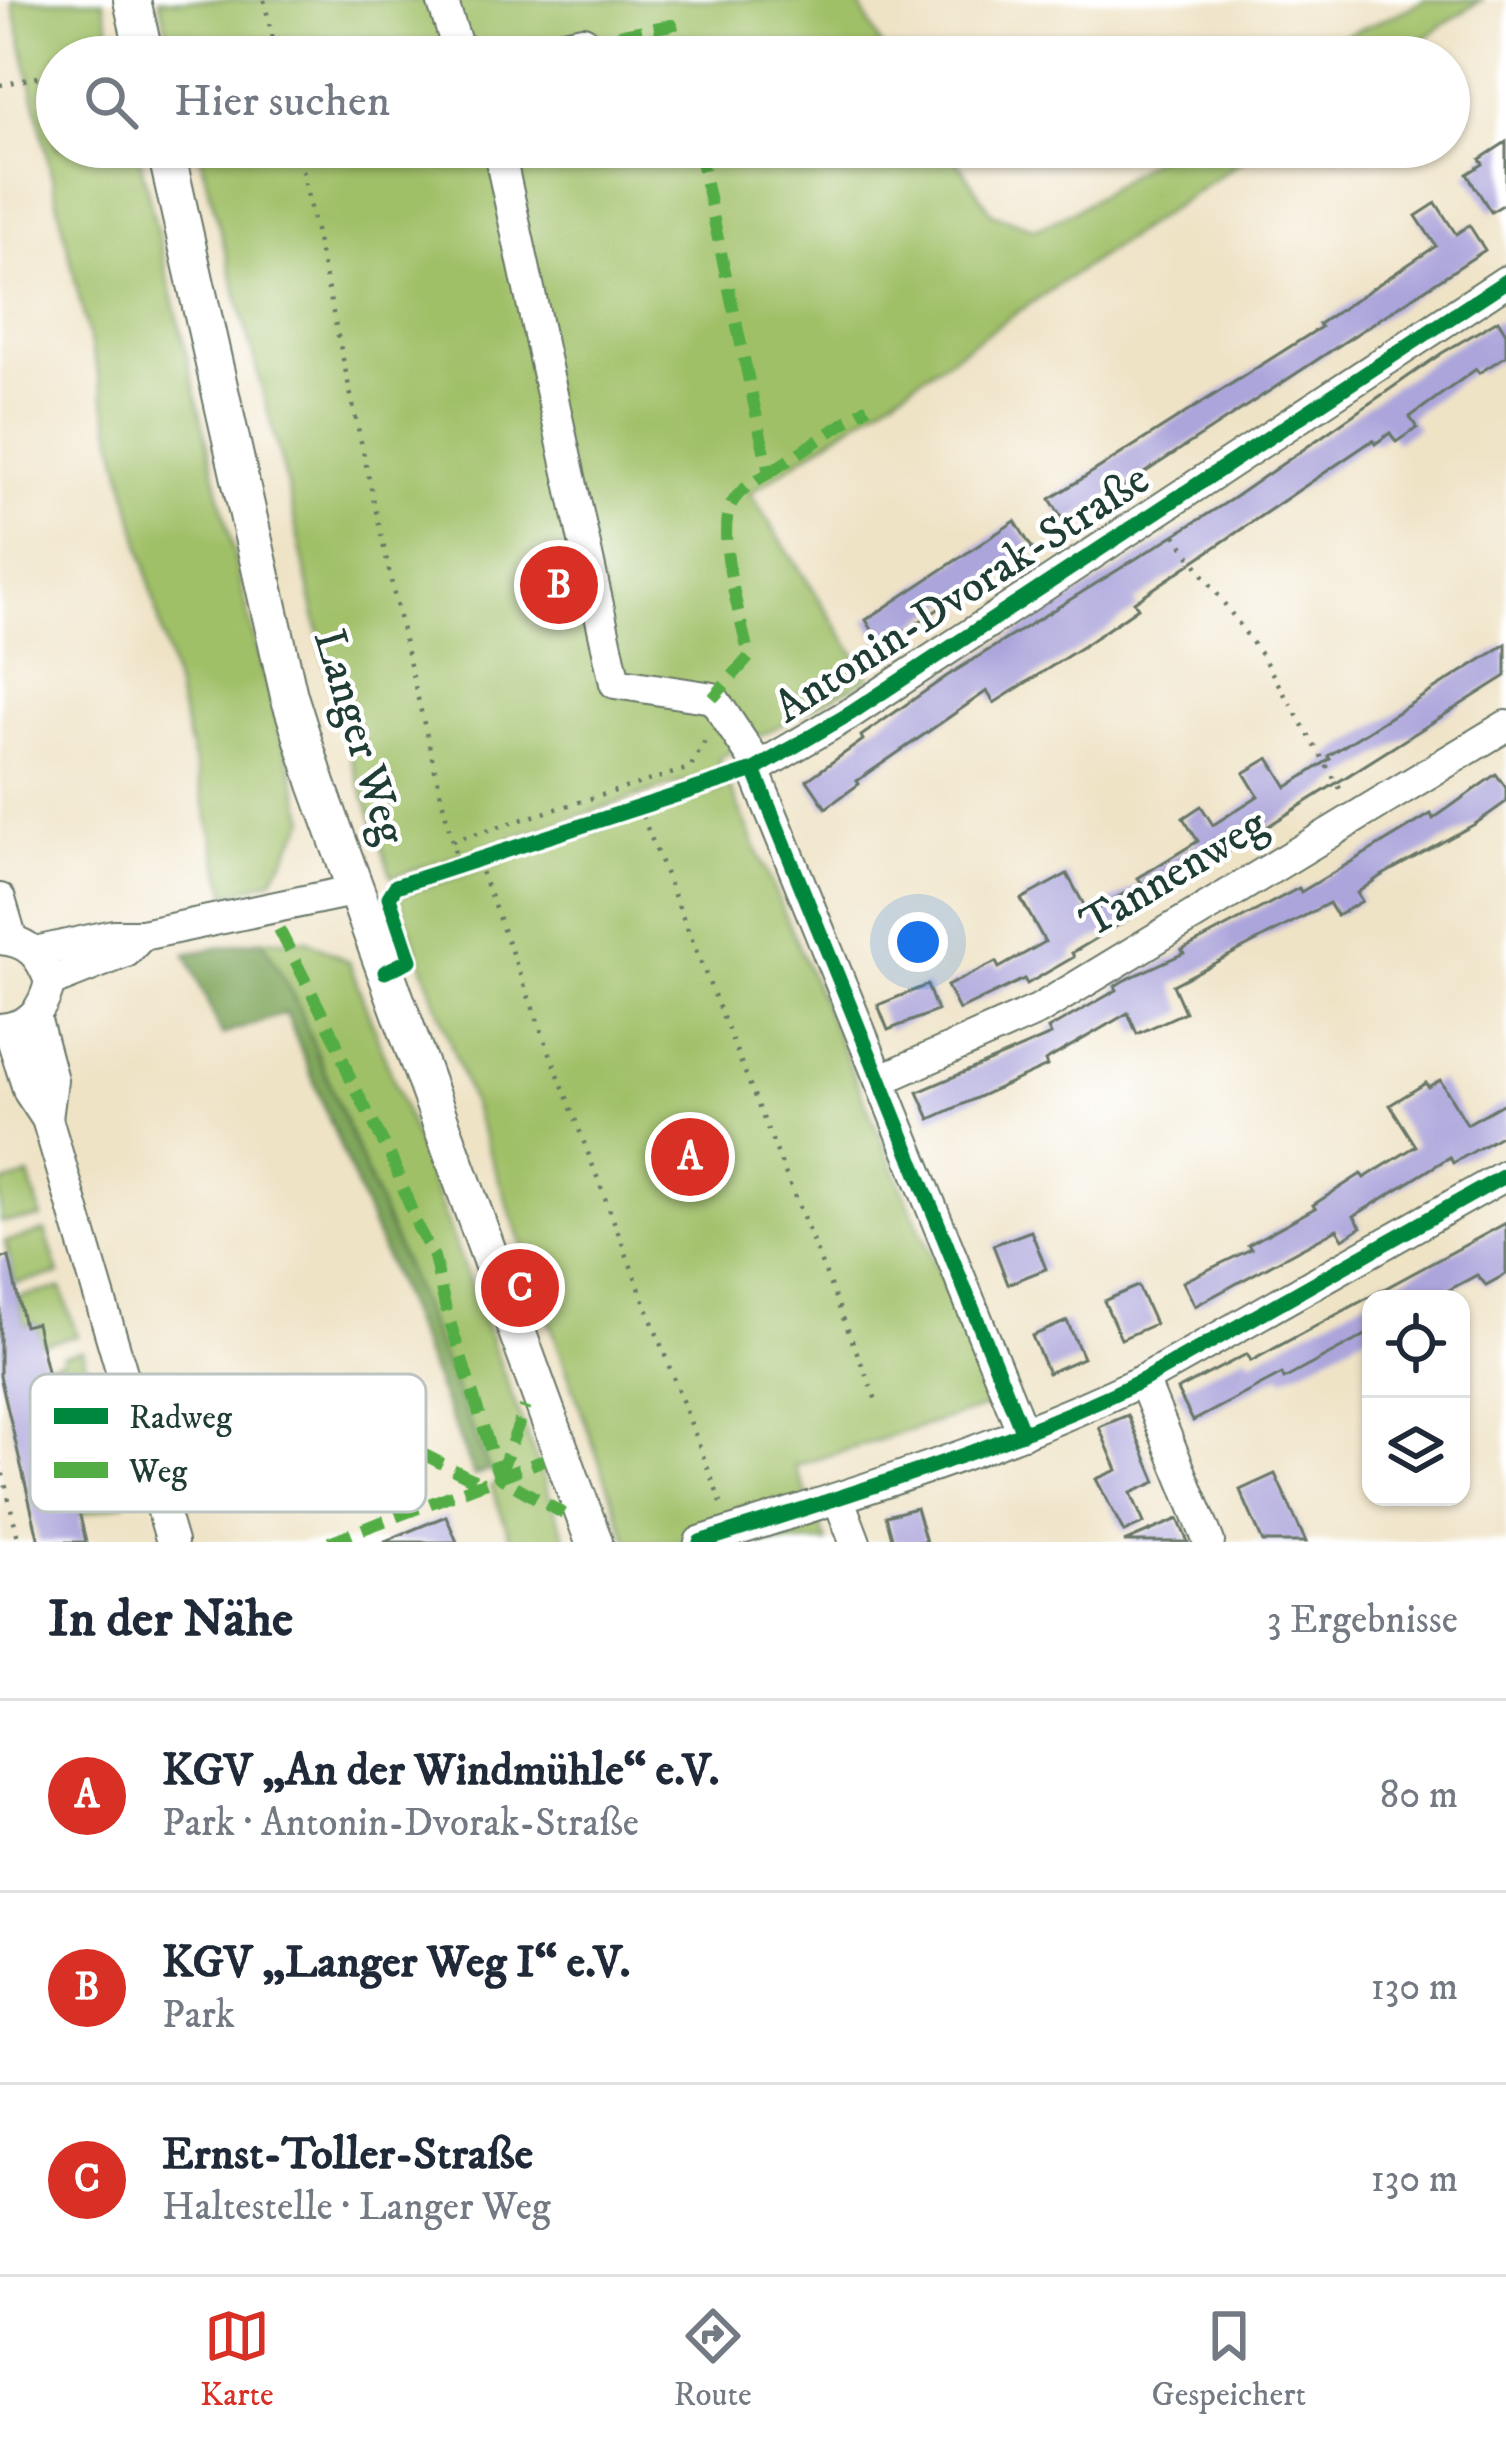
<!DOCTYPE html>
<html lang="de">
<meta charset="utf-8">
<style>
body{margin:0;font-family:"IM FELL DW Pica",serif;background:#f6f6f7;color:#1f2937}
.controls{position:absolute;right:36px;bottom:36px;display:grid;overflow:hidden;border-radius:24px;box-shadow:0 3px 9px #0004}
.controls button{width:108px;height:108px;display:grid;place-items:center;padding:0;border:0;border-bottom:3px solid #e0e1e3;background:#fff;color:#1f2937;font:60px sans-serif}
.you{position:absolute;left:918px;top:942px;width:42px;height:42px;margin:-30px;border:9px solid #fff;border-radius:50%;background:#1a73e8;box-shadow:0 0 0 18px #1a73e833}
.badge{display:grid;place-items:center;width:78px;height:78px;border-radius:50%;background:#d93025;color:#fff;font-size:39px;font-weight:700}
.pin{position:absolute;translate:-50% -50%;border:6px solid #fff;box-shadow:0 3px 12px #0006}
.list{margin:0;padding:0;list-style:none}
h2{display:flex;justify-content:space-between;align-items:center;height:156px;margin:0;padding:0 48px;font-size:51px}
h2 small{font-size:39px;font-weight:400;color:#747a83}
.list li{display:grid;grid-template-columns:78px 1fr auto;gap:36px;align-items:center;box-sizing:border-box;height:192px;padding:0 48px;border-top:3px solid #e0e1e3}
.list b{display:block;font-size:45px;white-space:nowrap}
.list p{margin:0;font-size:39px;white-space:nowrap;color:#747a83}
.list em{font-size:39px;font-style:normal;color:#747a83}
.icon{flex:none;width:66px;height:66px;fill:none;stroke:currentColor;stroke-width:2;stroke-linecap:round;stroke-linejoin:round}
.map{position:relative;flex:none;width:1506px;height:1542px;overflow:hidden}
.search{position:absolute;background:#fff;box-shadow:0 3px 9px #0004;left:36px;right:36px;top:36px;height:132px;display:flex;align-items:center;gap:30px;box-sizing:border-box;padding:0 42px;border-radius:66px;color:#747a83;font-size:45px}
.sheet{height:732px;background:#fff}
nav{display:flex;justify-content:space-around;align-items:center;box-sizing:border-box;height:168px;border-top:3px solid #e0e1e3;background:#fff;font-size:33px;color:#747a83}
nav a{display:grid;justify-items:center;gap:6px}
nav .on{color:#d93025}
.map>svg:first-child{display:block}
.green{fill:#a0c068;stroke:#607e4e;stroke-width:3}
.forest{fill:#80a65c;stroke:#507248;stroke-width:3}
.building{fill:#aca5db}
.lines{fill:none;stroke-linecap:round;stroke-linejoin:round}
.minor-casing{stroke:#687767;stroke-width:34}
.major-casing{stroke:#687767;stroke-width:40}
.path{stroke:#687767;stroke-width:4.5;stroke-dasharray:3 9;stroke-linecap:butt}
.minor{stroke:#fff;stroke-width:30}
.major{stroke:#fff;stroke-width:36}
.quiet{stroke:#52ad45;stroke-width:12;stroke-dasharray:24 12;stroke-linecap:butt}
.cycleway-casing{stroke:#fff;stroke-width:22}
.cycleway{stroke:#00873e;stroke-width:15}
.labels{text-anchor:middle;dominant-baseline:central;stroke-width:9;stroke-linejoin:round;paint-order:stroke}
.street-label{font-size:45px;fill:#1f3d34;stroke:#fff}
.key{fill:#fff;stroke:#bcc5c2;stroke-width:3}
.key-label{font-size:33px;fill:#1f3d34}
</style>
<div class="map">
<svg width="1506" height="1542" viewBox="0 0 1506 1542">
<rect width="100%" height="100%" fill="#fff"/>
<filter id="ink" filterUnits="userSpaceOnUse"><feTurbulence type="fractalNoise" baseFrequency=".00833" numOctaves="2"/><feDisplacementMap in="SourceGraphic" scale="24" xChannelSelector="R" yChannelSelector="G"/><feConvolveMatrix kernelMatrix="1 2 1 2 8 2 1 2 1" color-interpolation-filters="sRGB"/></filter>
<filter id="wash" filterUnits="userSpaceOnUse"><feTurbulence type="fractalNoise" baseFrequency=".004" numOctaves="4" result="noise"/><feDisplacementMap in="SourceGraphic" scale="48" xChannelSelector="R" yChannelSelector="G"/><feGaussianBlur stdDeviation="2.7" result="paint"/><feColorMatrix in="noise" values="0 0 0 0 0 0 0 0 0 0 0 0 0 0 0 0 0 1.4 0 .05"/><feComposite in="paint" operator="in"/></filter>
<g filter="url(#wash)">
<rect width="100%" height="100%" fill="#efe3c6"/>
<g class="green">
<path d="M 12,0 L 103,0 L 116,57 L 57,57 L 57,147 L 137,147 L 254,639 L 306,819 L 272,880 L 227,895 L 78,293 Z"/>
<path d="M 159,0 L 857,0 L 887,57 L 174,57 Z"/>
<path d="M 1424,0 L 1481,0 L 1396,57 L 1306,57 C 1343,32 1386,22 1424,0 Z"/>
<path d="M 198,147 L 948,147 L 992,213 L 1035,229 L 1078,209 L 1171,147 L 1262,147 L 750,493 L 870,677 L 719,758 L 722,769 L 392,877 L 337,718 L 284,472 Z"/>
<path d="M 730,787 L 995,1404 L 795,1466 L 827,1542 L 628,1542 L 398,896 Z"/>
<path d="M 262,940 L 307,940 L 349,962 L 567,1542 L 512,1542 L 491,1486 L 500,1481 L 489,1470 L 295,1000 Z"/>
<path d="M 29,1176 L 42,1218 L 0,1222 L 0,1184 Z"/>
<path d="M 45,1231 L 59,1274 L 15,1283 L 5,1242 Z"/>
<path d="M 61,1288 L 77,1336 L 40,1344 L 36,1323 L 24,1326 L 18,1297 Z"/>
<path d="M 82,1350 L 92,1392 L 53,1400 L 45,1364 L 62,1360 L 62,1355 Z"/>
<path d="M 113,1459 L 125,1503 L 80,1515 L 70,1470 Z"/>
</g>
<path class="forest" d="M 262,940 L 295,1000 L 489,1470 L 474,1476 L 286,1013 L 222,1035 L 186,954 Z"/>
<g id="blocks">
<g class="building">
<path d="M 1506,142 L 1506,203 L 1491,212 L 1467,174 L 1483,164 L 1480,159 Z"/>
<path d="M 1436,203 L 1456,234 L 1469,225 L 1485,250 L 1066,524 L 1050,499 L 1321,327 L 1319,324 L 1436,246 L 1416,216 Z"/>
<path d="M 1498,320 L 1506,333 L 1506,356 L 1479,373 L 1476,369 L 1410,417 L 1417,428 L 1396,442 L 1390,433 L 1375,444 L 1373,440 L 1134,602 L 1138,608 L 1082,647 L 994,703 L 987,691 L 857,781 L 859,784 L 826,808 L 807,780 L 863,740 L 861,736 L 947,676 L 1232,499 L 1442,353 Z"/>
<path d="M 1015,521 L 1032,548 L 882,646 L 866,620 Z"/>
<path d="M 1506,644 L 1506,676 L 1132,912 L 1134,916 L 1072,953 L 1074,957 L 1027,984 L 1024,979 L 959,1010 L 947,986 L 996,962 L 999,968 L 1045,942 L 1021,899 L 1067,874 L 1089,914 L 1142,883 L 1138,878 L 1198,841 L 1183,818 L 1201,806 L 1213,825 L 1258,796 L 1244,773 L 1269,758 L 1287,787 L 1330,759 L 1328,756 Z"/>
<path d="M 1496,774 L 1506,788 L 1506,802 L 1475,824 L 1379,877 L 1357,893 L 1362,901 L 1337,916 L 1329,903 L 1173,985 L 1185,1012 L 1137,1034 L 1128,1013 L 1045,1061 L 1047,1066 L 930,1119 L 918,1092 L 1051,1035 L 1048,1029 L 1117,990 L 1115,986 L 1123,981 L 1184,953 L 1182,950 L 1299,888 L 1301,892 L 1431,814 L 1433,819 Z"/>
<path d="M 927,985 L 937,1011 L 888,1030 L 878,1005 Z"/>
<path d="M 1440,1080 L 1467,1124 L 1506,1102 L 1506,1133 L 1453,1163 L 1450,1157 L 1354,1216 L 1361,1227 L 1343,1239 L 1337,1229 L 1195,1306 L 1183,1282 L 1251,1249 L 1248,1245 L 1315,1208 L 1313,1205 L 1361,1174 L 1364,1178 L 1416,1146 L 1390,1105 L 1426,1083 L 1428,1087 Z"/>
<path d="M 1506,1223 L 1506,1274 L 1486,1285 L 1477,1275 L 1432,1299 L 1371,1299 L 1371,1332 L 1284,1379 L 1282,1374 L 1193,1421 L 1177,1390 L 1247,1354 L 1251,1361 Z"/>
<path d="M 1031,1231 L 1046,1269 L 1008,1284 L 993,1245 Z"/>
<path d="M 9,1257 L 24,1326 L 36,1323 L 86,1542 L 39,1542 L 0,1376 L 0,1258 Z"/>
<path d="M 1138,1286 L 1155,1324 L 1121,1339 L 1104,1301 Z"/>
<path d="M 1067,1321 L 1083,1358 L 1048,1373 L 1032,1336 Z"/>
<path d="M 1128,1415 L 1156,1482 L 1131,1493 L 1144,1523 L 1124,1532 L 1096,1479 L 1117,1470 L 1099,1427 Z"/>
<path d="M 1275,1474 L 1306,1542 L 1263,1542 L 1240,1490 Z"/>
<path d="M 916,1508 L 926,1542 L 893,1542 L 886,1516 Z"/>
<path d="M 446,1516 L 457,1542 L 385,1542 L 385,1541 Z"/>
<path d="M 1178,1519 L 1188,1542 L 1124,1542 Z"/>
</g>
</g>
</g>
<g filter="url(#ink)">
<use href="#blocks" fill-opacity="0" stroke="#687767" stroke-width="3"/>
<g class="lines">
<defs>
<g id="minor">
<path d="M 442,0 L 456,43 L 471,57"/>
<path d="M 503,57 L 583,41"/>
<path d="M 498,147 L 615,683 L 713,698 L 759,767"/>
<path d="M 0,899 L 12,940"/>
<path d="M 0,939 C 29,941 41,956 50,982 C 43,1010 30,1027 0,1029"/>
<path d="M 35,952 L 113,935 L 142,935 L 357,890"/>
<path d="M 50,982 L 126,952 L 142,935"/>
<path d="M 35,1017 L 52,1080 L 47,1119"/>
<path d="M 9,1029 L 29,1092 L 47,1119 L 172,1542"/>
<path d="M 880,1080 L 1038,1010 L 1506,726"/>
<path d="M 1143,1380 L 1209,1542"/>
<path d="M 1023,1433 L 754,770 L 851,713 L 1506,281"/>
<path d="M 839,1500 L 855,1542"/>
<path d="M 700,1542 C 850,1494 1001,1449 1143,1380 L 1506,1175"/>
</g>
<g id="major">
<path d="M 132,0 L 145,57"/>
<path d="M 165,147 L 289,696 L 317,784 L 594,1542"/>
</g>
</defs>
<use href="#minor" class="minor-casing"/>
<use href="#major" class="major-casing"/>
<g class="path">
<path d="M 264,0 L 277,57"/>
<path d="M 0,85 L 57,73"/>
<path d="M 297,147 L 404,640 L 458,866"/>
<path d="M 1175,535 L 1262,656 L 1342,792"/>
<path d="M 638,805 L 876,1400"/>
<path d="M 452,841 L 690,768 L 706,739"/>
<path d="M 477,861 L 721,1503"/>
<path d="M 0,1462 L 19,1542"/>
</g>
<use href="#minor" class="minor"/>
<use href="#major" class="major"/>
<g class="quiet">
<path d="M 583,41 L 672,25 L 679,57"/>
<path d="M 698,147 L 769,473 C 754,482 741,488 732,503 C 714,533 742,622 749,657 L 713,698"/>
<path d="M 769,473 L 868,407"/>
<path d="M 279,929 L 335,1039 L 350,1078 L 393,1161 L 418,1228 L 434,1257 L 445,1306 L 499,1477 L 564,1514"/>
<path d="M 421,1453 L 482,1484"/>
<path d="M 499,1477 L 525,1407"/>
<path d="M 329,1542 L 544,1460"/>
</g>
<defs>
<g id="cycleway">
<path d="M 754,770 L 1023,1433"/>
<path d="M 385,972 L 410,960 L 389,897 L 396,886 L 754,770 L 851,713 L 1506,281"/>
<path d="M 700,1542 C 850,1494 1001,1449 1143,1380 L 1506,1175"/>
</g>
</defs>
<use href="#cycleway" class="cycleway-casing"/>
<use href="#cycleway" class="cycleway"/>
</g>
</g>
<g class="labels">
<g class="street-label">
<text transform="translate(962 594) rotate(-33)">Antonin-Dvorak-Straße</text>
<text transform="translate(359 737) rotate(73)">Langer Weg</text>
<text transform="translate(1174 874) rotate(-31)">Tannenweg</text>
</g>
</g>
<rect x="30" y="1374" width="396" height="138" rx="18" class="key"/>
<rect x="54" y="1408" width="54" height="16" fill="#00873e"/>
<rect x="54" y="1462" width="54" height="16" fill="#52ad45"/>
<g class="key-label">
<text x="129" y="1428">Radweg</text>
<text x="129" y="1482">Weg</text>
</g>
</svg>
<div class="controls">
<button><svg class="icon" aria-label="locate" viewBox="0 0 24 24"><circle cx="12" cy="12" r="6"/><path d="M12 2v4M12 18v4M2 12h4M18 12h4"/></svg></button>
<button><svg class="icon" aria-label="layers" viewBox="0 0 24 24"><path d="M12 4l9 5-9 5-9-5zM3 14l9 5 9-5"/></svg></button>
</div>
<div class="you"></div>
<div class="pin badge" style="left:690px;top:1157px">A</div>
<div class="pin badge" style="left:559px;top:585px">B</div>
<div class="pin badge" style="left:520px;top:1288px">C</div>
<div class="search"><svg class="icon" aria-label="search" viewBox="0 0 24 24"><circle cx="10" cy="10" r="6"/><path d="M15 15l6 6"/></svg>Hier suchen</div>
</div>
<section class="sheet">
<h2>In der Nähe<small>3 Ergebnisse</small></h2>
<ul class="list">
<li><span class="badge">A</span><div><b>KGV „An der Windmühle“ e.V.</b><p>Park · Antonin-Dvorak-Straße</p></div><em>80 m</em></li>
<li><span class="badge">B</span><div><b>KGV „Langer Weg I“ e.V.</b><p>Park</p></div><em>130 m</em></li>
<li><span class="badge">C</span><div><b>Ernst-Toller-Straße</b><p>Haltestelle · Langer Weg</p></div><em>130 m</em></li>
</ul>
</section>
<nav>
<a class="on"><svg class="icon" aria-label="map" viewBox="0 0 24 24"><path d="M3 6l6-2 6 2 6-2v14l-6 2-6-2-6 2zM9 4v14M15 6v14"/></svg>Karte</a>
<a><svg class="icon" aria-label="directions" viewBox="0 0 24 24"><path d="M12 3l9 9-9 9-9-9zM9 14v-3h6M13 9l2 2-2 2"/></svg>Route</a>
<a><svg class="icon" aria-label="saved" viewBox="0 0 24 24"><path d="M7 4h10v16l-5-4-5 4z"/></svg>Gespeichert</a>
</nav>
